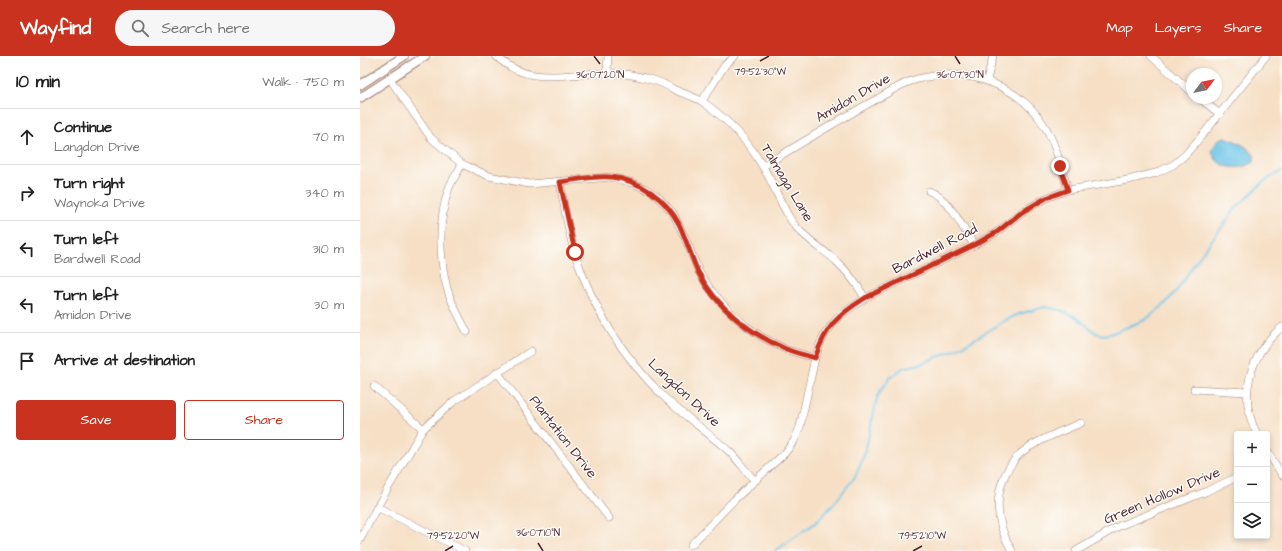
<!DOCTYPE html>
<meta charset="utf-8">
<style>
body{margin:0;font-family:"Architects Daughter",sans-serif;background:#f6f6f6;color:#222}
.controls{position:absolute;right:12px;bottom:12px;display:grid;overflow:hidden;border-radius:4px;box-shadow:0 2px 6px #0003}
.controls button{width:36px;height:36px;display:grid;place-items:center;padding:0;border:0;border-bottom:1px solid #e0e0e0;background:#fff;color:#222;font:20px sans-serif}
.compass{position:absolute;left:826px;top:12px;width:36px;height:36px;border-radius:50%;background:#fff;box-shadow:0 2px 6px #0003;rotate:58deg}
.stop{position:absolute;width:12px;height:12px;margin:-9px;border:3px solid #c8321e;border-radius:50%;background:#fff}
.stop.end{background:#c8321e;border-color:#fff;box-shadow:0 1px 4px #0008}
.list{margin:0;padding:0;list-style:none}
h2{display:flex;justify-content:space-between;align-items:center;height:52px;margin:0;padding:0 16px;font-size:17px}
h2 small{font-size:13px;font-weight:400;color:#767676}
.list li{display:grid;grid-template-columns:26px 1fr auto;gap:12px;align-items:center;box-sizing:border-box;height:56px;padding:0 16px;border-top:1px solid #e0e0e0}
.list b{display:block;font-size:15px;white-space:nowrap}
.list p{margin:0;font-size:13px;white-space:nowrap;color:#767676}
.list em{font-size:13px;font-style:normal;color:#767676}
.actions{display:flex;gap:8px;padding:12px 16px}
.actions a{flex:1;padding:9px 0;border:1px solid #c8321e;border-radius:4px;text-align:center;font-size:14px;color:#c8321e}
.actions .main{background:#c8321e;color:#fff}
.icon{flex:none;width:22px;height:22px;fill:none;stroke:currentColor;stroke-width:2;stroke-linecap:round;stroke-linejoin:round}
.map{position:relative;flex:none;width:922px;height:495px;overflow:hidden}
header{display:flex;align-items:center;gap:24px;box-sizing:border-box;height:56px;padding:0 20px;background:#c8321e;color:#fff}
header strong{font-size:19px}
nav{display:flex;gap:22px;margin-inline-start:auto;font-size:14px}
.search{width:280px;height:36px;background:#f6f6f6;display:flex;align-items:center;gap:10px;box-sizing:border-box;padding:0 14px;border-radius:22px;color:#767676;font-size:15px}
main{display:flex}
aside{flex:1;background:#fff}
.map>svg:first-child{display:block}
.water{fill:#6ac4e8;stroke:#5a728a}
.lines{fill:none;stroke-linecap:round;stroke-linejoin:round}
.stream{stroke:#6ac4e8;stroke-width:2}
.minor-casing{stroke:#a07f78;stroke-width:8}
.tertiary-casing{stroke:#a07f78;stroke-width:10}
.minor{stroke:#fff;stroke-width:7}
.tertiary{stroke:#fff;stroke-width:8}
.route{stroke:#c8321e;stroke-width:5}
.ticks{fill:none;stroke:#4a1f2b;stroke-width:1.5}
.labels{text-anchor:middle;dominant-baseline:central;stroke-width:3;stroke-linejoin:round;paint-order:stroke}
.street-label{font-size:14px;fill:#4a1f2b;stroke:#fdfcf7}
.ticks-label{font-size:10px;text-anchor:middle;fill:#4a1f2b;stroke:#fdfcf7;stroke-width:3;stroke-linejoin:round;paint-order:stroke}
</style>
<header>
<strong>Wayfind</strong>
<div class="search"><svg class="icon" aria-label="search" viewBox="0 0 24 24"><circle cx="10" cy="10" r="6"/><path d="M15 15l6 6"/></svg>Search here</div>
<nav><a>Map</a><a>Layers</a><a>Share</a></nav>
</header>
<main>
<aside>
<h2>10 min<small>Walk · 750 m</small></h2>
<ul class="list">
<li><svg class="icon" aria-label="ahead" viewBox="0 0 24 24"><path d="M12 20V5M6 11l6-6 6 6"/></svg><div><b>Continue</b><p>Langdon Drive</p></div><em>70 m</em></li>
<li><svg class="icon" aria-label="right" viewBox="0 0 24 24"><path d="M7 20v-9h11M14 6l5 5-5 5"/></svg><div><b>Turn right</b><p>Waynoka Drive</p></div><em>340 m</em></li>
<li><svg class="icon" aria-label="left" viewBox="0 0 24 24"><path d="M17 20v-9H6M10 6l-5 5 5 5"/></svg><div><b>Turn left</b><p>Bardwell Road</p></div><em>310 m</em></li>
<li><svg class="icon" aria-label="left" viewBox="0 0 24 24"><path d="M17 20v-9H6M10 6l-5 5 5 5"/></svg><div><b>Turn left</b><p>Amidon Drive</p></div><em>30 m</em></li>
<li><svg class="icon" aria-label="arrive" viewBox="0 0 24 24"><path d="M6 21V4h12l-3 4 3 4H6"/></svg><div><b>Arrive at destination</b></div></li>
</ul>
<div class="actions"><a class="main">Save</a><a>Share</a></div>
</aside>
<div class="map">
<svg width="922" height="495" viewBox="0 0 922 495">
<rect width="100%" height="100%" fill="#fdfcf7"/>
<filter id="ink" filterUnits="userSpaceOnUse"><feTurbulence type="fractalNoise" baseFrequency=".025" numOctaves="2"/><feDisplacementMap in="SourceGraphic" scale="8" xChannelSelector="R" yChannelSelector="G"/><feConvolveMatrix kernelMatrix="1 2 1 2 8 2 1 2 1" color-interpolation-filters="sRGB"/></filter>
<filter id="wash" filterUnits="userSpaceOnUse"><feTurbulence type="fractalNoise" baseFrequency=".012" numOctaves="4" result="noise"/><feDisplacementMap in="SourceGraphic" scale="16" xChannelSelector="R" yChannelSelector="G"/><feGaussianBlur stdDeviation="0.9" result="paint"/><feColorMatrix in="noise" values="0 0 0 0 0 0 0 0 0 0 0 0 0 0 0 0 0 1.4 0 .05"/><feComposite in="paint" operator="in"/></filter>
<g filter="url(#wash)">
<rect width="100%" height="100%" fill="#f6dfc5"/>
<path class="water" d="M 864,81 C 875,84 887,90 894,99 L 894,106 C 881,115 855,114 852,94 L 858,84 Z"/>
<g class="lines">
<path class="stream" d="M 415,495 L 454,468 L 471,451 L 495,421 L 505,397 L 517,342 L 521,334 L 530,322 L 543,312 L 560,308 L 593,295 L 608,287 L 646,264 L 659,258 L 685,251 L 700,254 L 716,261 L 736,277 L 743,279 L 750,278 L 785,264 L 804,249 L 817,234 L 837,204 L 876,152 L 903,126 L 922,115"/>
</g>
</g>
<g filter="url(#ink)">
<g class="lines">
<defs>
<g id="minor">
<path d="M 136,0 C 169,31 205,17 245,17 C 261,16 278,20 293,24 C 301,26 308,30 315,34 C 324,38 335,41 343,46 C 369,64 392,90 407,118 C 417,135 423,155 436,171 C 448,184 462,193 475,204 C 487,215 497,228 505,242"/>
<path d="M 791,0 L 832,36"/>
<path d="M 247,16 L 248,0"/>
<path d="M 30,23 L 71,82 L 102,108 L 129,120 L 169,128 L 251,121 L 270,126 L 286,133 L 297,140 L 313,157 L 326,184 L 339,216 L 350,233 L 370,256 L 385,269 L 402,281 L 427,294 L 455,302"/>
<path d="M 627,24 L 633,0"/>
<path d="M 839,42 L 860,58"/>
<path d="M 342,45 L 365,9 L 375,0"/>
<path d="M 102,108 C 98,116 92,124 89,132 C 78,163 79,201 87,232 C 91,247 100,262 107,276"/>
<path d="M 403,110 C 440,88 477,65 515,44 C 530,36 545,25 562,22 C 610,11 662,30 687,74 C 697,92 702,114 708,134"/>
<path d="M 200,126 C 204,150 208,175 215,198 C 233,253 262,300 304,341 C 325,361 349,377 371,397 C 379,406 387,416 395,425"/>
<path d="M 569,135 C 589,142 602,171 614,189"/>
<path d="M 137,316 L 249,462"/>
<path d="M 14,330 L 63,373"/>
<path d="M 834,333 L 887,336"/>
<path d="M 897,378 C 877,340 890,298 922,271"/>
<path d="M 907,395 L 922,419"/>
<path d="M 17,451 L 105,495"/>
<path d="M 0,484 L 17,451 L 63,373 L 93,346 L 171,295"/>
<path d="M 331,489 L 374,444 L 425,397 L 434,385 L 440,371 L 455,302 L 460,288 L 465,278 L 479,260 L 505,242 L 614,189 L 637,176 L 662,156 L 686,142 L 708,134 L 768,124 L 796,117 L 813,109 L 825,99 L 845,76 L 906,0"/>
<path d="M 652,495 C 638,471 633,445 645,419 C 650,409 656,400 666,393 C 683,382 702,375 721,367"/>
<path d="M 716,495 L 759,470 L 845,436 L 877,421"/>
</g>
<g id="tertiary">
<path d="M 0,29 L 44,0"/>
<path d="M 0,42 L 65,0"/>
</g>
</defs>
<use href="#minor" class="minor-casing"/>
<use href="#tertiary" class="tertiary-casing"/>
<use href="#minor" class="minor"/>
<use href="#tertiary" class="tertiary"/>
</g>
</g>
<g class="lines" filter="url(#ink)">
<path class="route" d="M 215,196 L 200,126 C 216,124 235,119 251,121 C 280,124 306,143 319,168 C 326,183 331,200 338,216 C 356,251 390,278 426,293 C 435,297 446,299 455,302 C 466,270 478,259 505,242 L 614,189 L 637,176 L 662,156 L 686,142 L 708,134 L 700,110"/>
</g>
<path class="ticks" d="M 234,0 L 240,8M 595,0 L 600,8M 400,5 L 409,0M 178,487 L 183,495M 85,495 L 93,490M 553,495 L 562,490"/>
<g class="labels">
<g class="street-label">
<text transform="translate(493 42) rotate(-30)">Amidon Drive</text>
<text transform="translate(427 127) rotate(59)">Talmaga Lane</text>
<text transform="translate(575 193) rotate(-27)">Bardwell Road</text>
<text transform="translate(324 337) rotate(43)">Langdon Drive</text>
<text transform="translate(203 381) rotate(52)">Plantation Drive</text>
<text transform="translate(802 440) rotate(-23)">Green Hollow Drive</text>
</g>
</g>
<g class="ticks-label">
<text x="400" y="19">79°52'30"W</text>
<text x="240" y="22">36°07'20"N</text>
<text x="600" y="22">36°07'30"N</text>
<text x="178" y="480">36°07'10"N</text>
<text x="93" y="483">79°52'20"W</text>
<text x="562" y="483">79°52'10"W</text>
</g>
</svg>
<div class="controls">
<button>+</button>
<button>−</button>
<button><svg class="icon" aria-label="layers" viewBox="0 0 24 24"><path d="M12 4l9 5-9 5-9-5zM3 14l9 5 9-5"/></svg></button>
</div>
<svg class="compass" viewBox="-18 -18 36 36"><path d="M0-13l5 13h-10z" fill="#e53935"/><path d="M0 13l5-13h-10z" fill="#767676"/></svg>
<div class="stop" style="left:215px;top:196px"></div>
<div class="stop end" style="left:700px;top:110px"></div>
</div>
</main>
